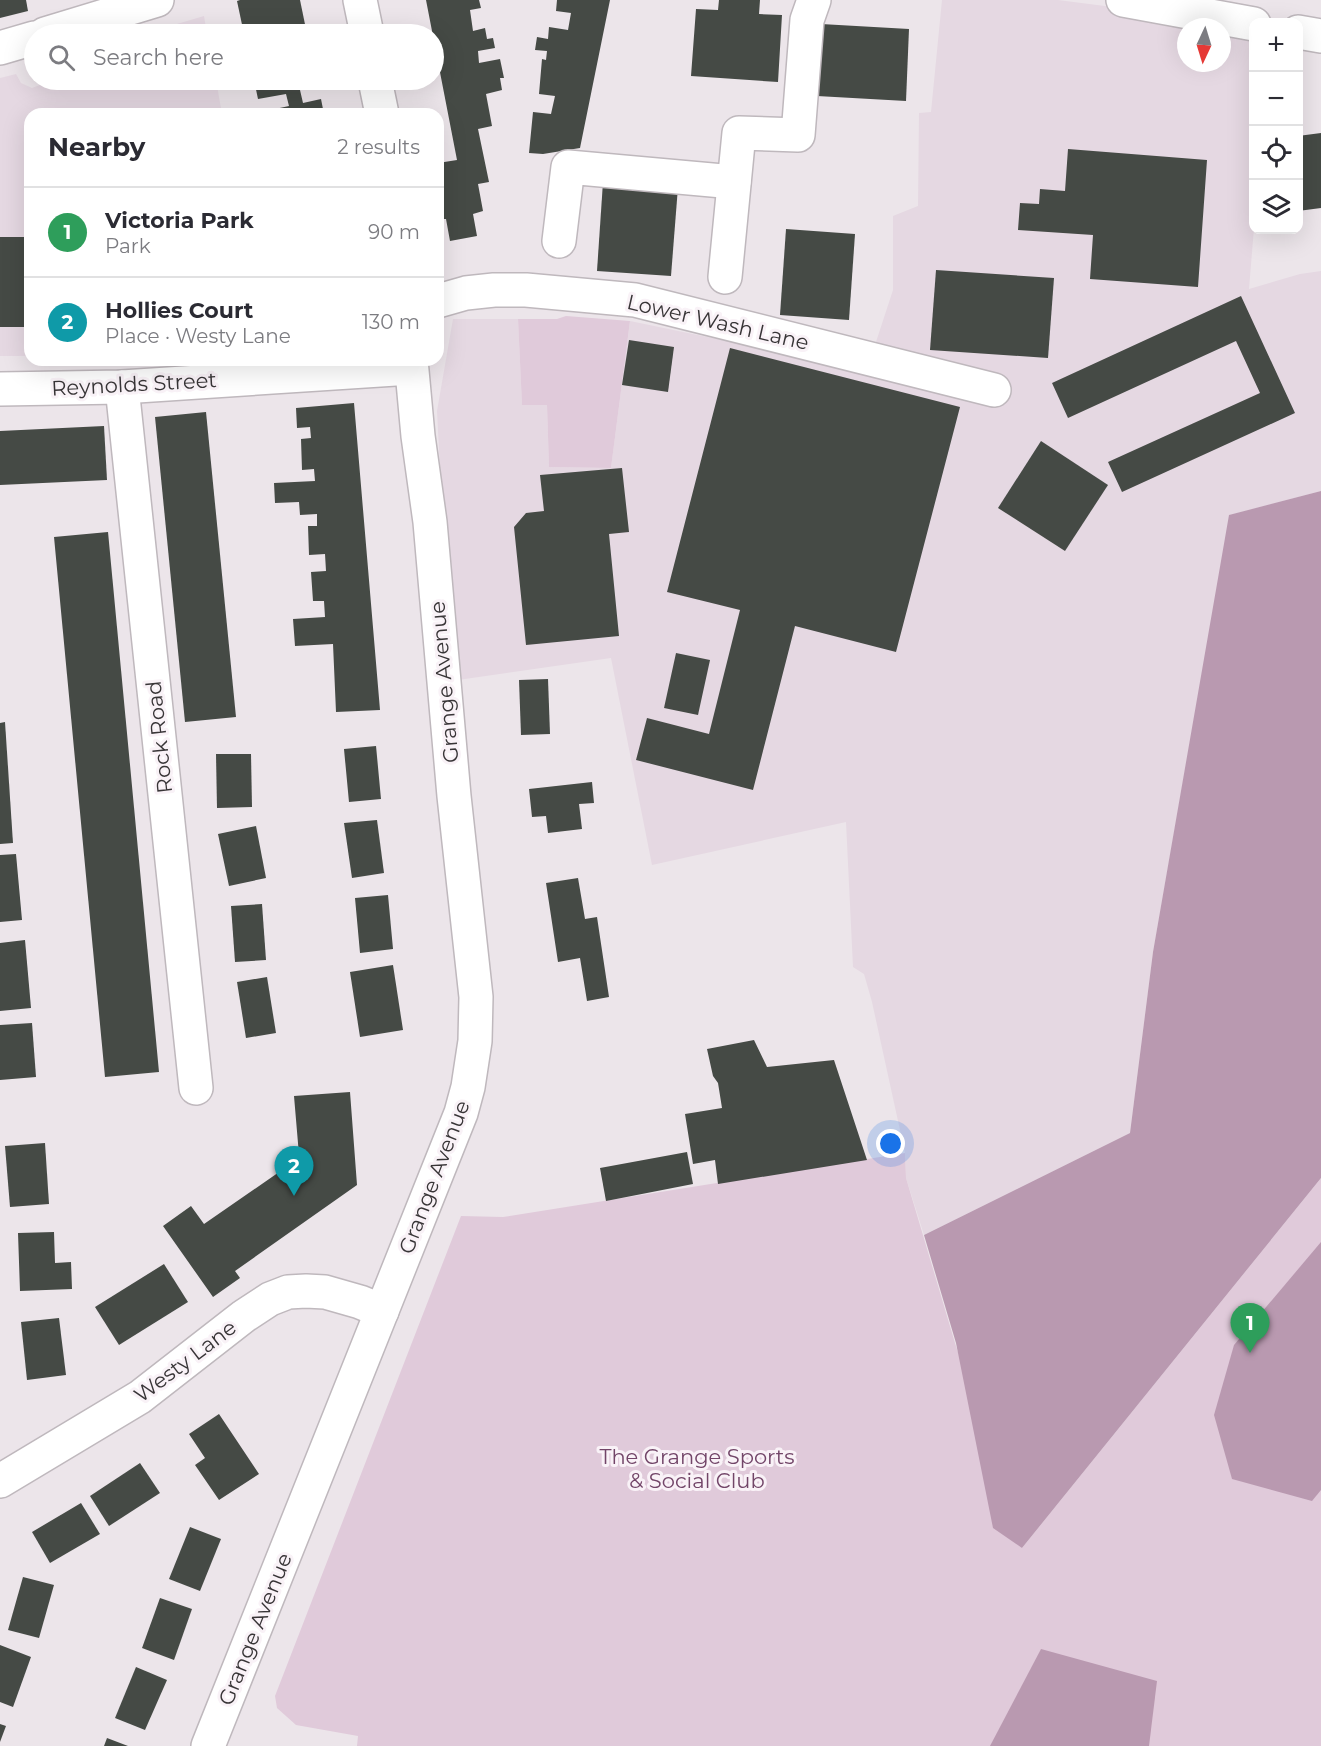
<!DOCTYPE html>
<meta charset="utf-8">
<style>
body{margin:0;font-family:Montserrat,sans-serif;background:#f7f7f7;color:#2b2b33}
.controls{position:absolute;right:18px;top:18px;display:grid;overflow:hidden;border-radius:12px;box-shadow:0 6px 24px #0002}
.controls button{width:54px;height:54px;display:grid;place-items:center;padding:0;border:0;border-bottom:2px solid #e1e1e2;background:#fff;color:#2b2b33;font:30px sans-serif}
.compass{position:absolute;left:1177px;top:18px;width:54px;height:54px;border-radius:50%;background:#fff;box-shadow:0 6px 24px #0002;rotate:184deg}
.you{position:absolute;left:891px;top:1144px;width:21px;height:21px;margin:-15px;border:4px solid #fff;border-radius:50%;background:#1a73e8;box-shadow:0 0 0 9px #1a73e833}
.badge{display:grid;place-items:center;width:39px;height:39px;border-radius:50%;background:#127b2f;color:#fff;font-size:20px;font-weight:700}
.pin{position:absolute;translate:-50% -50px;filter:drop-shadow(0 2px 3px #0008)}
.pin::after{content:'';position:absolute;top:32px;width:21px;height:18px;background:inherit;clip-path:polygon(0 0,100% 0,50% 100%)}
.list{margin:0;padding:0;list-style:none}
h2{display:flex;justify-content:space-between;align-items:center;height:78px;margin:0;padding:0 24px;font-size:26px}
h2 small{font-size:20px;font-weight:400;color:#7c7c81}
.list li{display:grid;grid-template-columns:39px 1fr auto;gap:18px;align-items:center;box-sizing:border-box;height:90px;padding:0 24px;border-top:2px solid #e1e1e2}
.list b{display:block;font-size:22px;white-space:nowrap}
.list p{margin:0;font-size:20px;white-space:nowrap;color:#7c7c81}
.list em{font-size:20px;font-style:normal;color:#7c7c81}
.icon{flex:none;width:33px;height:33px;fill:none;stroke:currentColor;stroke-width:2;stroke-linecap:round;stroke-linejoin:round}
.map{position:relative;flex:none;width:1321px;height:1746px;overflow:hidden}
.search{position:absolute;background:#fff;box-shadow:0 6px 24px #0002;left:24px;top:24px;width:420px;height:66px;display:flex;align-items:center;gap:15px;box-sizing:border-box;padding:0 21px;border-radius:33px;color:#7c7c81;font-size:22px}
.panel{position:absolute;background:#fff;box-shadow:0 6px 24px #0002;left:24px;top:108px;width:420px;height:258px;border-radius:18px}
.map>svg:first-child{display:block}
.built{fill:#e5d8e2;fill-rule:evenodd}
.green{fill:#e0cada}
.forest{fill:#b999b0}
.building{fill:#454a45}
.lines{fill:none;stroke-linecap:round;stroke-linejoin:round}
.minor-casing{stroke:#bfb8bd;stroke-width:36}
.trunk-casing{stroke:#bfb8bd;stroke-width:36}
.minor{stroke:#fff;stroke-width:33}
.trunk{stroke:#fff;stroke-width:33}
.labels{text-anchor:middle;dominant-baseline:central;stroke-width:6;stroke-linejoin:round;paint-order:stroke}
.street-label{font-size:21px;fill:#383537;stroke:#f9f2f7}
.park-label{font-size:21px;fill:#724568;stroke:#f9f2f7}
</style>
<div class="map">
<svg width="1321" height="1746" viewBox="0 0 1321 1746">
<rect width="100%" height="100%" fill="#ece5ea"/>
<g class="built">
<path d="M 942,0 L 1058,0 L 1253,25 L 1254,228 L 1249,289 L 1300,274 L 1321,271 L 1321,491 L 1230,515 L 1153,952 L 1130,1133 L 924,1235 L 906,1178 L 905,1153 L 872,1002 L 864,974 L 853,967 L 846,822 L 652,865 L 611,658 L 451,681 L 437,411 L 453,319 L 518,319 L 522,405 L 547,405 L 549,467 L 611,468 L 630,321 L 871,371 L 875,345 L 893,290 L 893,216 L 918,206 L 919,113 L 931,112 ZM 1186,27 L 1222,27 L 1222,63 L 1186,63 Z"/>
<path d="M 204,16 L 207,34 L 143,34 Z"/>
<path d="M 16,74 L 21,83 L 32,88 L 45,83 L 48,80 L 216,80 L 222,114 L 30,114 L 30,356 L 0,356 L 0,78 Z"/>
</g>
<g class="green">
<path d="M 566,316 L 630,321 L 611,468 L 549,467 L 547,405 L 522,405 L 518,319 L 557,319 Z"/>
<path d="M 905,1153 L 906,1178 L 955,1343 L 1022,1548 L 1321,1178 L 1321,1746 L 357,1746 L 358,1736 L 296,1725 L 277,1708 L 275,1696 L 461,1216 L 503,1217 Z"/>
</g>
<g class="forest">
<path d="M 1321,491 L 1321,1178 L 1022,1548 L 993,1528 L 956,1343 L 924,1235 L 1130,1133 L 1153,952 L 1229,515 Z"/>
<path d="M 1321,1242 L 1321,1490 L 1312,1501 L 1232,1479 L 1214,1415 L 1234,1345 Z"/>
<path d="M 1041,1649 L 1157,1681 L 1149,1746 L 990,1746 Z"/>
</g>
<g class="building">
<path d="M 0,0 L 26,0 L 28,11 L 0,18 Z"/>
<path d="M 240,0 L 300,0 L 307,34 L 244,34 L 237,1 Z"/>
<path d="M 426,0 L 479,0 L 481,8 L 470,10 L 473,31 L 485,28 L 487,39 L 493,38 L 495,48 L 478,51 L 479,63 L 500,59 L 504,78 L 500,78 L 502,90 L 486,94 L 492,126 L 478,129 L 489,182 L 478,184 L 483,211 L 473,214 L 477,236 L 450,241 L 446,219 L 442,219 L 438,199 L 438,191 L 441,191 L 438,173 L 438,163 L 457,160 Z"/>
<path d="M 557,0 L 610,0 L 580,148 L 543,154 L 529,153 L 533,112 L 551,114 L 555,96 L 539,94 L 542,59 L 546,60 L 547,51 L 535,50 L 537,37 L 548,39 L 549,27 L 568,30 L 571,13 L 556,11 Z"/>
<path d="M 719,0 L 760,0 L 759,14 L 782,15 L 778,82 L 691,76 L 696,9 L 718,10 Z"/>
<path d="M 821,24 L 909,29 L 906,101 L 817,96 Z"/>
<path d="M 254,80 L 317,80 L 318,86 L 300,90 L 303,103 L 321,99 L 324,114 L 261,114 L 261,112 L 289,106 L 286,94 L 258,99 Z"/>
<path d="M 1321,133 L 1321,208 L 1298,211 L 1298,136 Z"/>
<path d="M 1068,149 L 1207,160 L 1198,287 L 1090,279 L 1093,235 L 1018,230 L 1020,203 L 1039,204 L 1040,189 L 1065,191 Z"/>
<path d="M 603,182 L 678,187 L 671,276 L 597,271 Z"/>
<path d="M 786,229 L 855,234 L 849,320 L 780,315 Z"/>
<rect x="0" y="237" width="30" height="90"/>
<path d="M 936,270 L 1054,278 L 1048,358 L 930,350 Z"/>
<path d="M 1241,296 L 1295,413 L 1122,492 L 1108,462 L 1260,393 L 1236,341 L 1068,418 L 1052,383 Z"/>
<path d="M 629,340 L 674,347 L 668,392 L 622,385 Z"/>
<path d="M 730,348 L 960,407 L 896,652 L 795,626 L 753,790 L 636,760 L 647,718 L 709,734 L 740,610 L 667,592 Z"/>
<path d="M 354,403 L 380,710 L 336,712 L 333,644 L 295,646 L 293,619 L 325,617 L 324,601 L 313,601 L 311,572 L 326,571 L 325,554 L 309,555 L 308,526 L 317,526 L 317,514 L 300,515 L 299,502 L 275,503 L 274,483 L 315,481 L 314,469 L 302,470 L 301,439 L 311,438 L 310,427 L 297,428 L 296,408 Z"/>
<path d="M 206,412 L 236,717 L 185,722 L 155,417 Z"/>
<path d="M 104,426 L 107,480 L 0,485 L 0,431 Z"/>
<path d="M 1041,441 L 1108,485 L 1065,551 L 998,508 Z"/>
<path d="M 622,468 L 629,532 L 609,534 L 619,636 L 526,645 L 514,527 L 526,513 L 544,511 L 540,475 Z"/>
<path d="M 108,532 L 159,1072 L 105,1077 L 54,537 Z"/>
<path d="M 676,653 L 710,660 L 698,715 L 664,708 Z"/>
<path d="M 548,679 L 550,734 L 521,735 L 519,680 Z"/>
<path d="M 5,722 L 13,843 L 0,844 L 0,723 Z"/>
<path d="M 376,746 L 381,799 L 349,802 L 344,749 Z"/>
<path d="M 216,754 L 251,754 L 252,807 L 217,808 Z"/>
<path d="M 592,782 L 594,803 L 579,804 L 582,829 L 548,833 L 546,816 L 532,817 L 529,789 Z"/>
<path d="M 377,820 L 384,873 L 352,878 L 344,823 Z"/>
<path d="M 256,826 L 266,878 L 229,886 L 218,834 Z"/>
<path d="M 16,854 L 22,920 L 0,922 L 0,855 Z"/>
<path d="M 578,878 L 585,919 L 597,917 L 609,997 L 587,1001 L 580,958 L 558,962 L 546,883 Z"/>
<path d="M 388,895 L 393,949 L 360,953 L 355,898 Z"/>
<path d="M 262,904 L 266,960 L 235,962 L 231,906 Z"/>
<path d="M 25,940 L 31,1008 L 0,1011 L 0,943 Z"/>
<path d="M 393,965 L 403,1030 L 360,1037 L 350,972 Z"/>
<path d="M 267,977 L 276,1033 L 246,1038 L 237,982 Z"/>
<path d="M 32,1023 L 36,1077 L 0,1080 L 0,1025 Z"/>
<path d="M 754,1040 L 767,1067 L 834,1060 L 867,1160 L 718,1184 L 715,1160 L 693,1164 L 685,1114 L 722,1108 L 718,1083 L 713,1076 L 707,1049 Z"/>
<path d="M 350,1092 L 357,1185 L 235,1271 L 240,1278 L 213,1297 L 163,1226 L 191,1206 L 204,1224 L 295,1161 L 299,1155 L 294,1096 Z"/>
<path d="M 45,1143 L 49,1204 L 10,1207 L 5,1146 Z"/>
<path d="M 687,1152 L 693,1184 L 606,1201 L 600,1168 Z"/>
<path d="M 54,1232 L 55,1263 L 71,1262 L 72,1289 L 20,1291 L 18,1233 Z"/>
<path d="M 164,1264 L 188,1302 L 119,1345 L 95,1307 Z"/>
<path d="M 59,1318 L 66,1375 L 27,1380 L 21,1322 Z"/>
<path d="M 219,1414 L 259,1474 L 219,1500 L 195,1465 L 205,1458 L 189,1434 Z"/>
<path d="M 140,1463 L 160,1493 L 109,1526 L 90,1496 Z"/>
<path d="M 81,1503 L 100,1534 L 50,1563 L 32,1532 Z"/>
<path d="M 190,1527 L 221,1539 L 200,1591 L 169,1579 Z"/>
<path d="M 23,1577 L 54,1585 L 39,1638 L 8,1630 Z"/>
<path d="M 160,1598 L 192,1609 L 174,1660 L 142,1648 Z"/>
<path d="M 0,1645 L 31,1657 L 13,1707 L 0,1702 Z"/>
<path d="M 136,1667 L 167,1680 L 145,1730 L 115,1718 Z"/>
<path d="M 0,1724 L 6,1726 L 0,1742 Z"/>
<path d="M 107,1738 L 128,1746 L 104,1746 Z"/>
</g>
<g class="lines">
<defs>
<g id="minor">
<path d="M 360,0 L 367,34"/>
<path d="M 45,34 L 157,0"/>
<path d="M 0,48 L 34,38"/>
<path d="M 375,80 L 382,114"/>
<path d="M 559,241 L 568,167 L 734,182"/>
<path d="M 725,277 L 739,133 L 798,135 L 807,20 L 814,0"/>
<path d="M 438,301 L 466,293 L 494,290 L 526,290 L 635,300 L 994,390"/>
<path d="M 122,387 L 196,1088"/>
<path d="M 0,389 L 122,387 L 411,368"/>
<path d="M 0,1481 L 140,1397 L 244,1316 L 270,1299 L 288,1292 L 306,1291 L 325,1292 L 360,1302 L 382,1311"/>
<path d="M 208,1746 L 461,1113 L 468,1087 L 475,1041 L 476,997 L 454,796 L 430,522 L 418,436 L 411,360"/>
</g>
<g id="trunk">
<path d="M 1123,0 L 1254,24"/>
<path d="M 1298,32 L 1321,36"/>
</g>
</defs>
<use href="#minor" class="minor-casing"/>
<use href="#trunk" class="trunk-casing"/>
<use href="#minor" class="minor"/>
<use href="#trunk" class="trunk"/>
</g>
<g class="labels">
<g class="street-label">
<text transform="translate(718 322) rotate(13)">Lower Wash Lane</text>
<text transform="translate(134 384) rotate(-3)">Reynolds Street</text>
<text transform="translate(444 682) rotate(-95)">Grange Avenue</text>
<text transform="translate(159 737) rotate(-96)">Rock Road</text>
<text transform="translate(434 1177) rotate(-69)">Grange Avenue</text>
<text transform="translate(185 1361) rotate(-37)">Westy Lane</text>
<text transform="translate(255 1629) rotate(-68)">Grange Avenue</text>
</g>
<g class="park-label">
<text x="697" y="1456">The Grange Sports<tspan x="697" dy="24">&amp; Social Club</tspan></text>
</g>
</g>
</svg>
<div class="controls">
<button>+</button>
<button>−</button>
<button><svg class="icon" aria-label="locate" viewBox="0 0 24 24"><circle cx="12" cy="12" r="6"/><path d="M12 2v4M12 18v4M2 12h4M18 12h4"/></svg></button>
<button><svg class="icon" aria-label="layers" viewBox="0 0 24 24"><path d="M12 4l9 5-9 5-9-5zM3 14l9 5 9-5"/></svg></button>
</div>
<svg class="compass" viewBox="-18 -18 36 36"><path d="M0-13l5 13h-10z" fill="#e53935"/><path d="M0 13l5-13h-10z" fill="#7c7c81"/></svg>
<div class="you"></div>
<div class="pin badge" style="left:1250px;top:1353px;background:#2e9e5b">1</div>
<div class="pin badge" style="left:294px;top:1196px;background:#0f9aa8">2</div>
<div class="search"><svg class="icon" aria-label="search" viewBox="0 0 24 24"><circle cx="10" cy="10" r="6"/><path d="M15 15l6 6"/></svg>Search here</div>
<section class="panel">
<h2>Nearby<small>2 results</small></h2>
<ul class="list">
<li><span class="badge" style="background:#2e9e5b">1</span><div><b>Victoria Park</b><p>Park</p></div><em>90 m</em></li>
<li><span class="badge" style="background:#0f9aa8">2</span><div><b>Hollies Court</b><p>Place · Westy Lane</p></div><em>130 m</em></li>
</ul>
</section>
</div>
